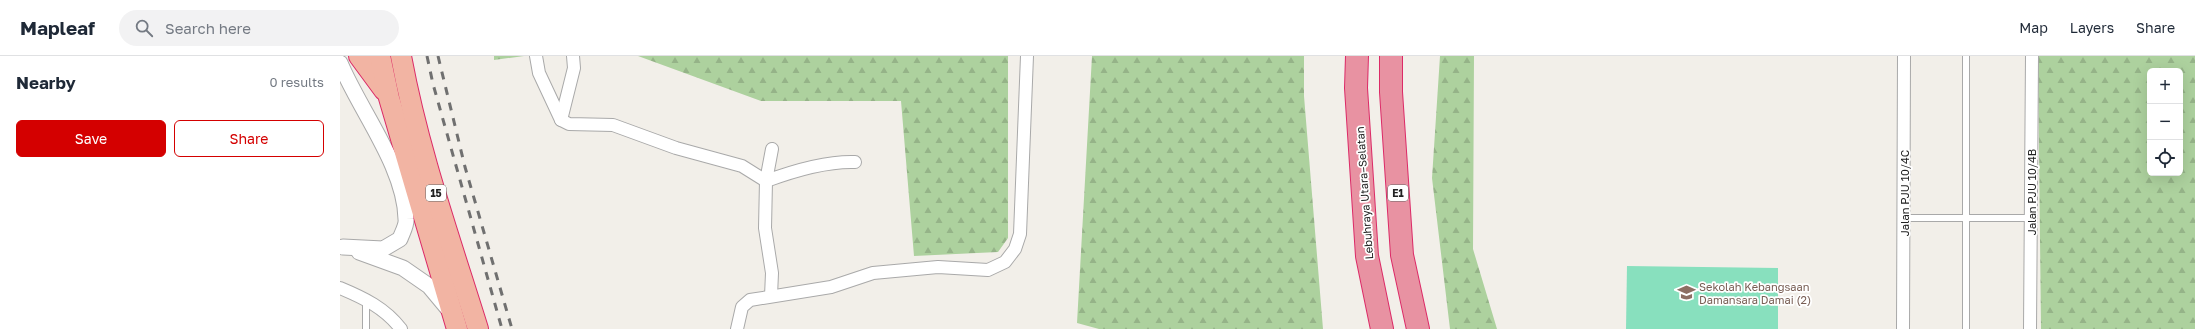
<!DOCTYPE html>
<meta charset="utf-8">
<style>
body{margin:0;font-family:"Golos Text",sans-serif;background:#f2f2f3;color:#1f2937}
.controls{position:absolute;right:12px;top:12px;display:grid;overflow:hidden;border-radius:6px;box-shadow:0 4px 16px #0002}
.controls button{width:36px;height:36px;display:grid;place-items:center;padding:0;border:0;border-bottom:1px solid #e0e1e3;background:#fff;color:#1f2937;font:20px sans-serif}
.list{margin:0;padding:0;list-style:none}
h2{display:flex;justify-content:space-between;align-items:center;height:52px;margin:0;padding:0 16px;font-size:17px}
h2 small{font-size:13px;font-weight:400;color:#747a83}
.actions{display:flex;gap:8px;padding:12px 16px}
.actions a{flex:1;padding:9px 0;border:1px solid #d40000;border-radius:6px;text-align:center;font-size:14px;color:#d40000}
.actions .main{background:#d40000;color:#fff}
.icon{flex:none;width:22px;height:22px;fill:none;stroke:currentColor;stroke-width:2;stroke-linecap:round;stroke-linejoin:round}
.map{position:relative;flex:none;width:1855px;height:273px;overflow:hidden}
header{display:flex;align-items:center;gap:24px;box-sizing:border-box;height:56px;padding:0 20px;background:#fff;border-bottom:1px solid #e0e1e3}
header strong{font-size:19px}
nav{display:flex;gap:22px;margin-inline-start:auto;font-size:14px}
.search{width:280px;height:36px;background:#f2f2f3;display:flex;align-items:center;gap:10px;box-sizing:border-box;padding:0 14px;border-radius:22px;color:#747a83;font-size:15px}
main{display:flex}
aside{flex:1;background:#fff}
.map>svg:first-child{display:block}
.forest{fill:url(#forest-firs);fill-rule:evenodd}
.pitch{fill:#88e0be}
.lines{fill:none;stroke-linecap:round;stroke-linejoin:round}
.service-casing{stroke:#a9a9a9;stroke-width:8}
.minor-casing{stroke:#a9a9a9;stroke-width:14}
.tertiary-casing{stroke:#a9a9a9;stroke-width:17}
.trunk-casing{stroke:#dc2a67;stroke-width:22}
.motorway-casing{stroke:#dc2a67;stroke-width:24}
.service{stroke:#fff;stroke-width:6}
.minor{stroke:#fff;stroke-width:12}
.tertiary{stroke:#fff;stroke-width:15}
.trunk{stroke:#f2b4a3;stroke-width:20}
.motorway{stroke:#e892a2;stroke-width:22}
.rail{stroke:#707070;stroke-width:3;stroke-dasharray:8 8;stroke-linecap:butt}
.labels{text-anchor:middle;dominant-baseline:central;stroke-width:3.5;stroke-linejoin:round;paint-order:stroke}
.shield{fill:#fff;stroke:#646464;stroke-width:1}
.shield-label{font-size:10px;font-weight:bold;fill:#222}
.street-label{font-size:11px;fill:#222;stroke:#fff}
.education-label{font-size:11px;fill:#785e54;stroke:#fff;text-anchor:start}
</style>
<header>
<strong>Mapleaf</strong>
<div class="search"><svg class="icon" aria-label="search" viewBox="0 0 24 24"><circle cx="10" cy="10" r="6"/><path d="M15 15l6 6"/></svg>Search here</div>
<nav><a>Map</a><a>Layers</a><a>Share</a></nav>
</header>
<main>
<aside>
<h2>Nearby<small>0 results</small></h2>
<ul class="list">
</ul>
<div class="actions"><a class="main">Save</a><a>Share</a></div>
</aside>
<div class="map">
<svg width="1855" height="273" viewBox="0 0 1855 273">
<defs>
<pattern id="forest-firs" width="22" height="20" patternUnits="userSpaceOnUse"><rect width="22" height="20" fill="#add19e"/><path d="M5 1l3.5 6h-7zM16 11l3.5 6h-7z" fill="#95b388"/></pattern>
</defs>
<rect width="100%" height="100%" fill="#f2efe9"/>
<g class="forest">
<path d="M 154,0 L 184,0 L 154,4 Z"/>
<path d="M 298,0 L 668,0 L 668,182 L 658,196 L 574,200 L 561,45 L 421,45 Z"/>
<path d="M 752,0 L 964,0 L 964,40 L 983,273 L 759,273 L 737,267 Z"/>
<path d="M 1100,0 L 1134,0 L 1133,193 L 1157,273 L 1110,273 L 1092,122 Z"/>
<path d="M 1698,0 L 1855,0 L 1855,273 L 1701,273 ZM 1810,15 L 1840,15 L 1840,117 L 1810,117 Z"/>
</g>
<path class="pitch" d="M 1287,210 L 1438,212 L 1438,273 L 1286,273 Z"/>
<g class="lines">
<defs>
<g id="service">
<path d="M 1564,162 L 1691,162"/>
<path d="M 26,273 L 26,244"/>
<path d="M 1626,273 L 1626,0"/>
</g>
<g id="minor">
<path d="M 196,0 L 199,17 L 221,64 L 229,68 L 273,69 L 336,92 L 402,110 L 426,125 L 425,172 L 432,217 L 431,240"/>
<path d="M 221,64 L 234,12 L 233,0"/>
<path d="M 432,93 L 426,125 C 453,115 486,105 515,106"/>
<path d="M 0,232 C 24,242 45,252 61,273"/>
<path d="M 397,273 L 402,251 L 410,244 L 491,231 L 533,217 L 598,211 L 648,214 L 665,206 L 675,193 L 680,178 L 687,0"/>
<path d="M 1563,273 L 1564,0"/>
<path d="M 1690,273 L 1692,0"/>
</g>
<g id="tertiary">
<path d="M 0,7 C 20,55 65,111 66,163 C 67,169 62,177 60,183 L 43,193 L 3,191"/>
<path d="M 19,196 L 63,212 L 89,230 L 109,254"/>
</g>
<g id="trunk">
<path d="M 19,0 L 44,34"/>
<path d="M 40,0 L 49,42 L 117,273"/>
<path d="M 61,0 C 78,93 110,183 138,273"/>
</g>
<g id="motorway">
<path d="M 1017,0 L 1016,32 L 1027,200 L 1042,273"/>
<path d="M 1051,0 L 1051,36 L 1062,199 L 1078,273"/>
</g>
</defs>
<use href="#service" class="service-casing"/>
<use href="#minor" class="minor-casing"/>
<use href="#tertiary" class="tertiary-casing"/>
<use href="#trunk" class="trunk-casing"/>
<use href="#motorway" class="motorway-casing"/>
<use href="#service" class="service"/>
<use href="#minor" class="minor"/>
<use href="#tertiary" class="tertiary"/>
<use href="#trunk" class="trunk"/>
<use href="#motorway" class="motorway"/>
<g class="rail">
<path d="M 87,0 L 93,28 L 162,273"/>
<path d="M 98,0 L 125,111 L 172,273"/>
</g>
</g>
<defs>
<symbol id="school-bare" viewBox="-9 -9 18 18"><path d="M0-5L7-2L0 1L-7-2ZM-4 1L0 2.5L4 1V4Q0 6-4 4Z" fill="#8d6e63" stroke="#fff" stroke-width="2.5" paint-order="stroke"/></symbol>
</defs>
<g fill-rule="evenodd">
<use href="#school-bare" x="1334" y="224" width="25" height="25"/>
</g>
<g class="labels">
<g class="shield">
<rect x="86" y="129" width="20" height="16" rx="3"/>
<rect x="1048" y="129" width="20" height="16" rx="3"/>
</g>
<g class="shield-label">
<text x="96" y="137">15</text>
<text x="1058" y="137">E1</text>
</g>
<g class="street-label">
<text transform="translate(1691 136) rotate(-90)">Jalan PJU 10/4B</text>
<text transform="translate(1024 137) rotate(-94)">Lebuhraya Utara–Selatan</text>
<text transform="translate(1564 137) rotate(-90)">Jalan PJU 10/4C</text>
</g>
<g class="education-label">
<text x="1359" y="230">Sekolah Kebangsaan<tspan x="1359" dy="13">Damansara Damai (2)</tspan></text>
</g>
</g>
</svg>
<div class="controls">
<button>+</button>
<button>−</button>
<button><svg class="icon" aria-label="locate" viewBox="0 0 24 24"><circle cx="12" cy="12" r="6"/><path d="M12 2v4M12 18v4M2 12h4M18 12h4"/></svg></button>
</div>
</div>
</main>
